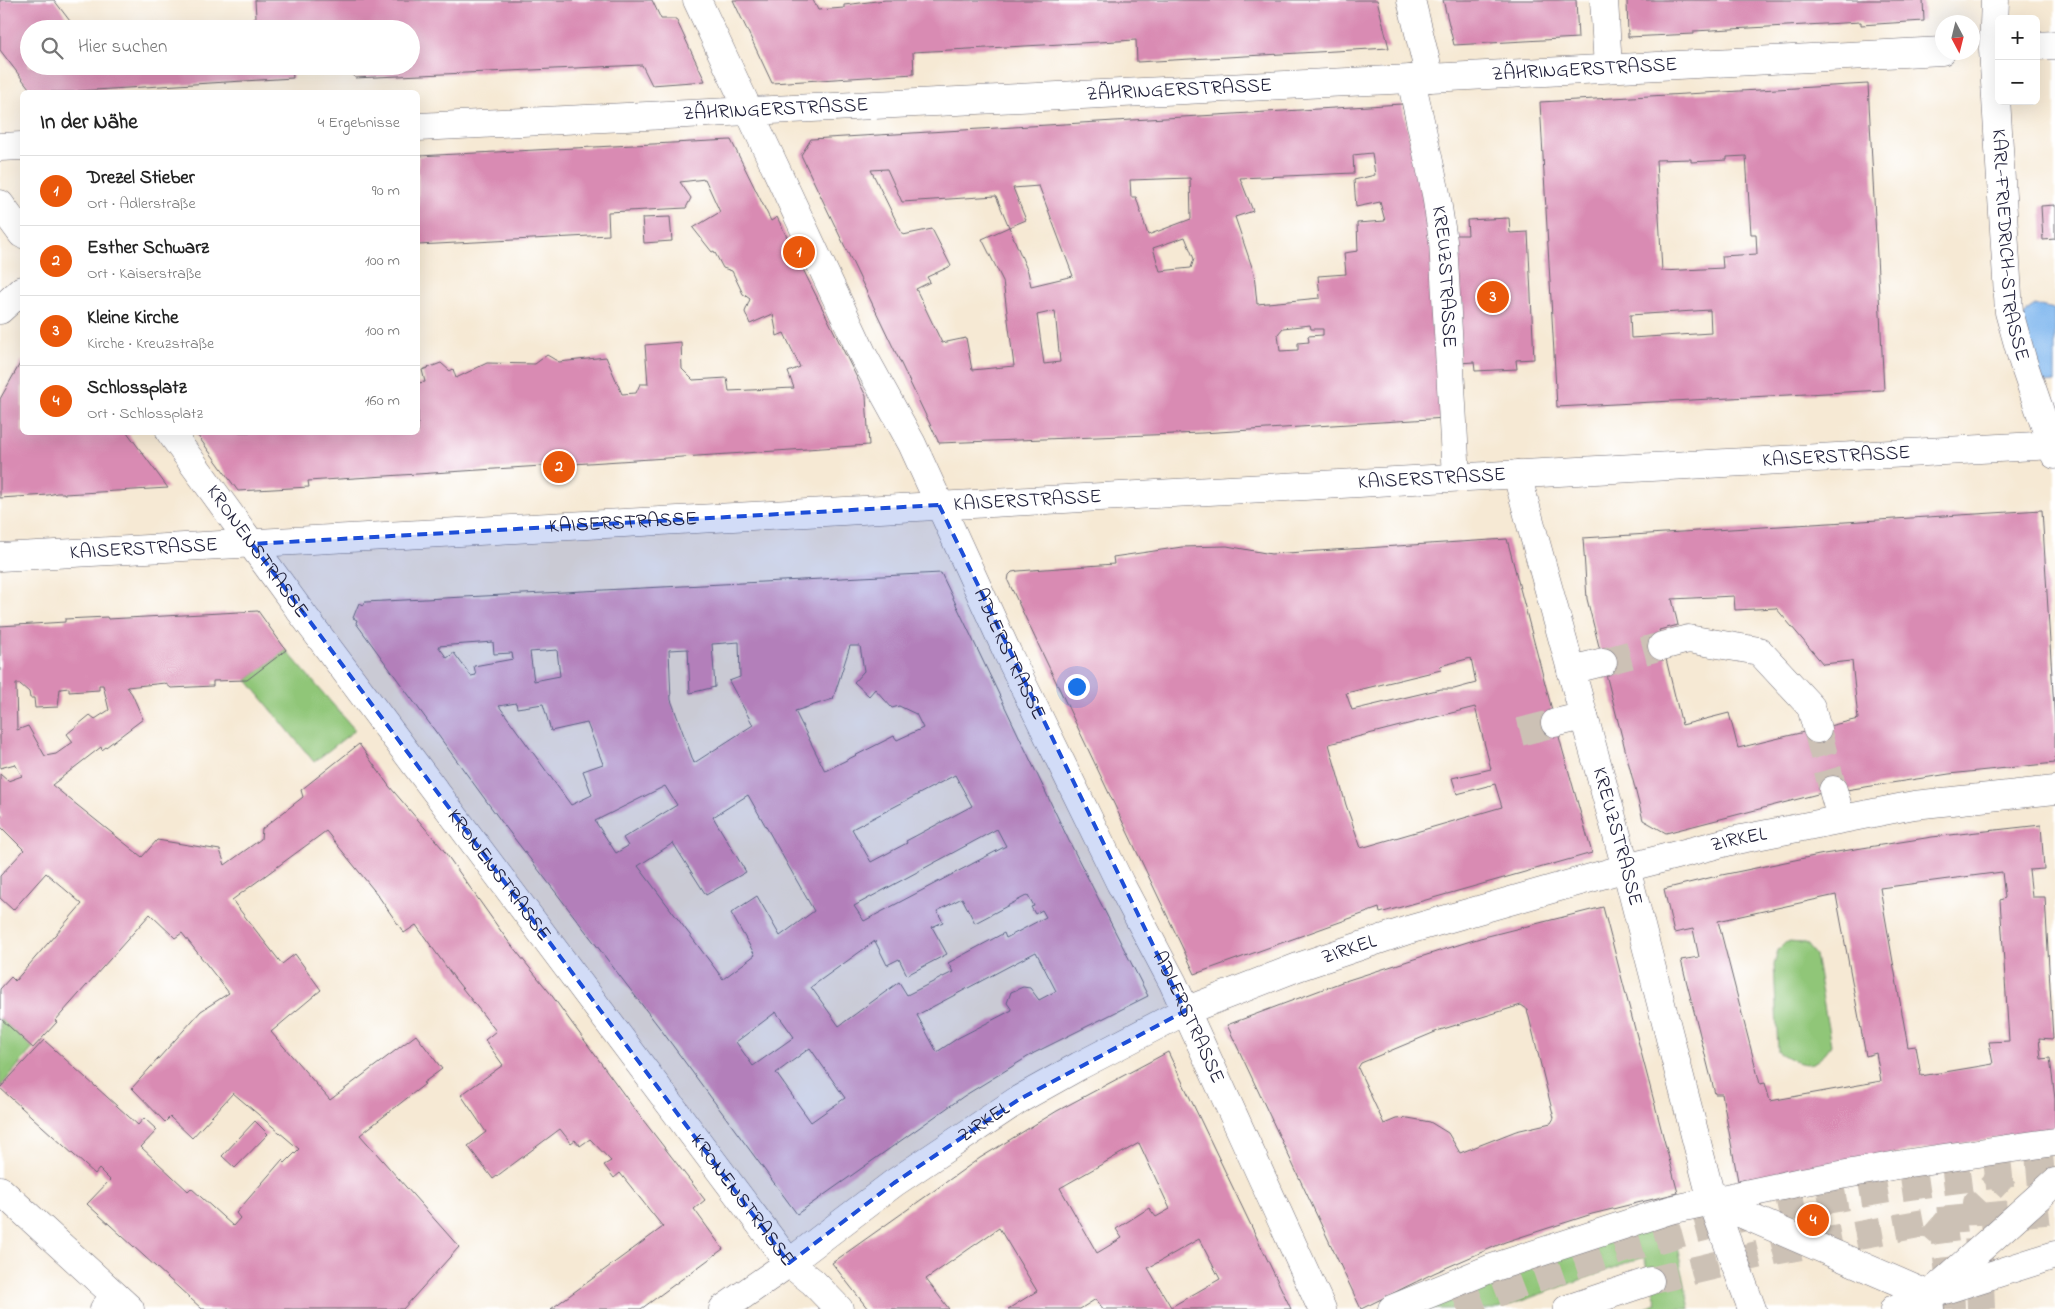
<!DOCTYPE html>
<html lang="de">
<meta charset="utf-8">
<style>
body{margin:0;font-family:"Indie Flower",sans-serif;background:#f2f2f2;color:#222}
.controls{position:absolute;right:15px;top:15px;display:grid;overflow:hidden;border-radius:8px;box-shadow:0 5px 20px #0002}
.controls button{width:45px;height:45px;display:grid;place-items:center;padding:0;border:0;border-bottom:1px solid #e0e0e0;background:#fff;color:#222;font:25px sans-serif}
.compass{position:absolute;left:1935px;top:15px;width:45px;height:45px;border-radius:50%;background:#fff;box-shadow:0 5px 20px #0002;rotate:173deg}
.you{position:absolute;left:1076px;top:686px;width:18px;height:18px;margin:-12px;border:4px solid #fff;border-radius:50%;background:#1a73e8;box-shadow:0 0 0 8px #1a73e833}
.badge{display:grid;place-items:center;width:32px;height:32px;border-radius:50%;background:#ea580c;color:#fff;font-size:16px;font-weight:700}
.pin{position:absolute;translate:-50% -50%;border:2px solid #fff;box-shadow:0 1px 5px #0006}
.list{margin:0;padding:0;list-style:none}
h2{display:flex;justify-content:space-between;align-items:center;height:65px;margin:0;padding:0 20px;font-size:21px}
h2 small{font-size:16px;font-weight:400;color:#767676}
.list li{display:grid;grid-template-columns:32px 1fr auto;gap:15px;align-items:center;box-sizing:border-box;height:70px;padding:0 20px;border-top:1px solid #e0e0e0}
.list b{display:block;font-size:19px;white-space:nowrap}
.list p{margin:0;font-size:16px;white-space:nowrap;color:#767676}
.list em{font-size:16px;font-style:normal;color:#767676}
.icon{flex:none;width:28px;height:28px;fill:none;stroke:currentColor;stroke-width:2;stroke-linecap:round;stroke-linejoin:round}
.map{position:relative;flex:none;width:2055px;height:1309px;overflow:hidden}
.search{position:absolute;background:#fff;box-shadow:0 5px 20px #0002;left:20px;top:20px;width:400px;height:55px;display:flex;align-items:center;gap:12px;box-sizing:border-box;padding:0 18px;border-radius:28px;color:#767676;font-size:19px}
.panel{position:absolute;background:#fff;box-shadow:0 5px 20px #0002;left:20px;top:90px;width:400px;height:345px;border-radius:8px}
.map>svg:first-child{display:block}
.green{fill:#90c678;stroke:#59745a}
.water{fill:#7eb6ee;stroke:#506c94}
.building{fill:#d98bb3;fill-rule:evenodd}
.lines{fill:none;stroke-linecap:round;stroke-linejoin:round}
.minor-tunnel{stroke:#ccc1b5;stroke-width:28;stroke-dasharray:28 14;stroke-linecap:butt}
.major-tunnel{stroke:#ccc1b5;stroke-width:28;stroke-dasharray:28 14;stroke-linecap:butt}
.minor-casing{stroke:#6c6871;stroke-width:29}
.major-casing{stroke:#6c6871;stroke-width:29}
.minor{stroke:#fff;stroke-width:28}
.major{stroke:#fff;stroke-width:28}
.marked{fill:#1d4ed8;fill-opacity:0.2;stroke:#1d4ed8;stroke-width:4;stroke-dasharray:10 6;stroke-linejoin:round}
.labels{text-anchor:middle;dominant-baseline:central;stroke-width:4.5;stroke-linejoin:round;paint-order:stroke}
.street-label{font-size:20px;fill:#22223b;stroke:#fff}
</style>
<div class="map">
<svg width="2055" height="1309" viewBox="0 0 2055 1309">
<rect width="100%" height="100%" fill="#fff"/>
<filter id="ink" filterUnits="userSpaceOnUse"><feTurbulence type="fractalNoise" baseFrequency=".02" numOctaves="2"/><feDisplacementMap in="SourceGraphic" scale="10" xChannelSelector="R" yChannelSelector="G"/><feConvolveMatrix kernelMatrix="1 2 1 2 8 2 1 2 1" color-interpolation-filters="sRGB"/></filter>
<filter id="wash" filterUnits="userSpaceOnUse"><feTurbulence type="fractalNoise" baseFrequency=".0096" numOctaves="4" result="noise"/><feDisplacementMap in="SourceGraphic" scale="20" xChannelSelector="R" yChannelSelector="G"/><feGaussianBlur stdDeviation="1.12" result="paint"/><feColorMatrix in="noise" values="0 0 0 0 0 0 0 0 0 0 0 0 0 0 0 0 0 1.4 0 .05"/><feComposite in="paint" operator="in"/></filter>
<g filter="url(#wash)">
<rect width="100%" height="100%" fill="#f6e9d4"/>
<g class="green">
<path d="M 286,650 L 355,730 L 314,762 L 247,680 Z"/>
<path d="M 1786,942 L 1805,943 L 1815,955 L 1831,1045 C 1814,1071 1803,1067 1778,1052 L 1774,964 L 1778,950 Z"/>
<path d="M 0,1018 L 33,1048 L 0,1087 Z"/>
<path d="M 1671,1217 L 1690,1309 L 1642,1309 L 1657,1304 L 1644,1257 L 1499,1309 L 1411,1309 Z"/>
</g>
<path class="water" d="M 2035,305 L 2055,309 L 2055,382 L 2043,383 L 2021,320 L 2029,309 Z"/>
<g id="blocks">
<g class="building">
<path d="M 0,0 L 54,0 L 76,29 L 29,29 L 29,66 L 292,66 L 293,78 L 78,91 L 79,92 L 32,92 L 0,50 Z"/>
<path d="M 255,0 L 652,0 L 661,19 L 676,19 L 705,81 L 652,85 L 642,65 L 355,78 L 348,66 L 411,66 L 411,29 L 245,29 L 256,17 Z"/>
<path d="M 733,0 L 813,0 L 818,10 L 844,8 L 844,5 L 885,0 L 1377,0 L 1389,48 L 1137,62 L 1136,40 L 913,52 L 914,74 L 772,83 Z"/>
<path d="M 1443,0 L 1576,0 L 1578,38 L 1454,45 Z"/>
<path d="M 1627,0 L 1923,0 L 1924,21 L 1861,25 L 1861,22 L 1694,31 L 1694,34 L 1628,37 Z"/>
<path d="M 190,23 L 195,29 L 151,29 L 151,25 Z"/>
<path d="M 1868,84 L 1884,390 L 1557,407 L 1540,102 ZM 1746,156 L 1751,234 L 1756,234 L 1757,254 L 1722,256 L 1723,268 L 1662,271 L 1656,160 L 1691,159 L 1691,162 L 1727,160 L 1727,157 ZM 1710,310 L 1711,333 L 1631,338 L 1630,315 Z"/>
<path d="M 1402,104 L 1435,246 L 1446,418 L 1202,433 L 939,443 L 801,155 L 811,139 ZM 1372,153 L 1375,175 L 1354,180 L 1356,207 L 1380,202 L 1385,221 L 1357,223 L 1358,251 L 1344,253 L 1346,274 L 1318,276 L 1320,298 L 1257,304 L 1254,273 L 1235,217 L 1253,211 L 1240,178 L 1354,173 L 1353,155 ZM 887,169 L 902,202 L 996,196 L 1009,227 L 1026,220 L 1013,188 L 1039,186 L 1073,276 L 1031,286 L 1028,272 L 1009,227 L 982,239 L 1003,281 L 1014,366 L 972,370 L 966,338 L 942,343 L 916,289 L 930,282 L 927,277 L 951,266 L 932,229 L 903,235 L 871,170 ZM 1190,178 L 1191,219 L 1148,235 L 1136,197 L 1131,197 L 1130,180 ZM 1185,237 L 1194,259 L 1191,268 L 1160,271 L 1153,248 ZM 1055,311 L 1060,362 L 1044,364 L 1037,315 ZM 1310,325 L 1311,329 L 1323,329 L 1323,335 L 1308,336 L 1309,342 L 1298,343 L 1298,350 L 1280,351 L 1278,334 L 1283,328 Z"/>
<path d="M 731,140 L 771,221 L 777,217 L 866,396 L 869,445 L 308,481 L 309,487 L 238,491 L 195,432 L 418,432 L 418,383 L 425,382 L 422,370 L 441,363 L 450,371 L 453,369 L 456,378 L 487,363 L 535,364 L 547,355 L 559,362 L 606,357 L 622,394 L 636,393 L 640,384 L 648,384 L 645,345 L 681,342 L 682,369 L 693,380 L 727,378 L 729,391 L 794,388 L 788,372 L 800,367 L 784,333 L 777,336 L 773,314 L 750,324 L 745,312 L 750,299 L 743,294 L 732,271 L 723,268 L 714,251 L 712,252 L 693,228 L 720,212 L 705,179 L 680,182 L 691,198 L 686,208 L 608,212 L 609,235 L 418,245 L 418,156 Z"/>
<path d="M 2055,205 L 2055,239 L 2043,240 L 2041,206 Z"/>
<path d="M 670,217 L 672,241 L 644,243 L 642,218 Z"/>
<path d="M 1509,218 L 1510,233 L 1528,232 L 1534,359 L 1516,360 L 1517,369 L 1475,371 L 1474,362 L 1459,363 L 1453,235 L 1468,235 L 1467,220 Z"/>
<path d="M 22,360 L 22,432 L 127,432 L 168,488 L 64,494 L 64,493 L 57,493 L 48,495 L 0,498 L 0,399 Z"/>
<path d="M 2042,510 L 2055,726 L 2055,763 L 1949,774 L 1846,790 L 1845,787 L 1666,833 L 1643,820 L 1587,599 L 1583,538 ZM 1734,596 L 1735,610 L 1776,608 L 1823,664 L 1852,661 L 1858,719 L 1738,748 L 1729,713 L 1682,725 L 1659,630 L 1678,625 L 1672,599 Z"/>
<path d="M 1507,539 L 1562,748 L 1592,853 L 1380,913 L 1379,908 L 1195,974 L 1008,581 L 1009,575 L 1012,572 L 1018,571 L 1114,564 L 1113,557 L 1182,547 L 1227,546 L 1271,554 ZM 1471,658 L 1476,683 L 1454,689 L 1441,689 L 1352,710 L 1346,693 L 1441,670 L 1440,666 ZM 1475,707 L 1491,769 L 1452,778 L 1457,794 L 1495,784 L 1502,807 L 1361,848 L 1346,805 L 1329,744 Z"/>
<path d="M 941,573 L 1069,841 L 1148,996 L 1034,1053 L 964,1096 L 797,1214 L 659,1027 L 501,821 L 356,623 L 357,620 L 353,618 L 359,603 L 364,605 L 365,602 ZM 493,642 L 494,654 L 512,653 L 513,659 L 474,666 L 476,675 L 471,676 L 454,653 L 447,658 L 438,646 ZM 739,642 L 740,677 L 729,681 L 753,725 L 694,763 L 671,700 L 669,650 L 688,649 L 690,693 L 715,687 L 712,644 ZM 850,646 L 860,646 L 864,671 L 854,682 L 869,696 L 875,689 L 892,708 L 899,706 L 916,714 L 923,728 L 897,740 L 894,736 L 825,771 L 795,711 L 833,699 ZM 557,650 L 560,676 L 534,681 L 530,652 ZM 516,703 L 517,708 L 543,704 L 551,731 L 587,723 L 603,764 L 583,771 L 592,795 L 571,805 L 499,706 ZM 955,775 L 972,806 L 906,841 L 907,843 L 871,862 L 852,829 ZM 665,786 L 677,805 L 623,838 L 628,846 L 616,853 L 595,821 ZM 748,795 L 814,911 L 780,936 L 757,896 L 731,913 L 755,955 L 723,979 L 638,866 L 673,843 L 706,895 L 746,872 L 713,817 ZM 997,829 L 1006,846 L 864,921 L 854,906 ZM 1028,895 L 1034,906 L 1031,907 L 1035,914 L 1042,910 L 1046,917 L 1006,938 L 1004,933 L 948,963 L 953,972 L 907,995 L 899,982 L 839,1026 L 811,987 L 875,941 L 887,965 L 899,959 L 907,975 L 947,954 L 932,927 L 943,922 L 937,911 L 962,898 L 975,923 ZM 1036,952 L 1056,991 L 1039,1000 L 1030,988 L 1023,987 L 1011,992 L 1007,1003 L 1012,1010 L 958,1038 L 937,1052 L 917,1015 ZM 776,1012 L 794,1037 L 753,1066 L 736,1042 ZM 810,1048 L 845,1098 L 811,1122 L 776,1073 Z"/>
<path d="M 258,611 L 286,650 L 247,680 L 213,681 L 213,686 L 171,688 L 165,683 L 127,687 L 132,694 L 143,719 L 102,750 L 101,747 L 52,785 L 142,857 L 157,840 L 220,850 L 225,865 L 261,839 L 262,829 L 303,797 L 301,790 L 359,744 L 389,786 L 442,848 L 508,941 L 550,993 L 633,1107 L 705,1200 L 694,1209 L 723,1249 L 641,1309 L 551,1309 L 663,1227 L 620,1173 L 614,1178 L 604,1165 L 611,1161 L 590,1139 L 580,1146 L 575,1140 L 571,1143 L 560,1129 L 493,1179 L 468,1146 L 486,1132 L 461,1095 L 503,1065 L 485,1040 L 496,1031 L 455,979 L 416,925 L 404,933 L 377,894 L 326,831 L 232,900 L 282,964 L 295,954 L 321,990 L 271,1032 L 330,1100 L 416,1035 L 442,1069 L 423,1083 L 425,1084 L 360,1135 L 459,1247 L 403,1309 L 202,1309 L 87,1204 L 110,1180 L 99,1169 L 95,1174 L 0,1088 L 44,1040 L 138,1125 L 144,1118 L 157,1130 L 141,1147 L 188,1191 L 191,1188 L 233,1226 L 240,1218 L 236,1213 L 282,1160 L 285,1163 L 299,1149 L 233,1093 L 192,1138 L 170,1117 L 165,1122 L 132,1088 L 201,1011 L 229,993 L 182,933 L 175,938 L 150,914 L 55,1021 L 57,1022 L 33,1048 L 0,1018 L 0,989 L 11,977 L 15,981 L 82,904 L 46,873 L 13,910 L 0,898 L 0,876 L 24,850 L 0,826 L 0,818 L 2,816 L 0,814 L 0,774 L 8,781 L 22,776 L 15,764 L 0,768 L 0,626 L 65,622 L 65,619 L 107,617 L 108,619 ZM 16,684 L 20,684 L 29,692 L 30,698 L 34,698 L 35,708 L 58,707 L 60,689 L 69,688 L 69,692 L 99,690 L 99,685 L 103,685 L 109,710 L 95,719 L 90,715 L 67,734 L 73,742 L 56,754 L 45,756 L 28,726 L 17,730 Z"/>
<path d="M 2041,825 L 2044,869 L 2029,870 L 2032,897 L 2045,897 L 2053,1039 L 2039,1038 L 2041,1059 L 2050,1058 L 2055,1099 L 2055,1130 L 1904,1152 L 1738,1181 L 1722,1094 L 1715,1094 L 1681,960 L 1699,957 L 1693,929 L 1674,933 L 1664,889 L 1717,876 L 1824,854 L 1932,837 ZM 2002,872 L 2005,898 L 2000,900 L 2009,1041 L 1989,1042 L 1993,1064 L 1921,1076 L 1916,1046 L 1908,1047 L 1880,888 ZM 1836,895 L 1866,1056 L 1876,1053 L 1881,1081 L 1770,1101 L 1765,1083 L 1760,1084 L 1718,921 Z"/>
<path d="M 1603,907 L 1678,1193 L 1592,1214 L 1505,1242 L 1434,1273 L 1361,1309 L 1227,1025 L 1342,982 L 1480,938 ZM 1521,1005 L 1527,1009 L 1554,1118 L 1551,1123 L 1516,1131 L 1460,1153 L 1448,1133 L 1430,1122 L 1408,1118 L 1396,1119 L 1384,1124 L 1358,1068 L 1361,1063 L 1440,1030 Z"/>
<path d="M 1168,1052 L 1291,1309 L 1103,1309 L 1096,1299 L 1080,1309 L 1008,1309 L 1037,1291 L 999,1228 L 926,1279 L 949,1309 L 868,1309 L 832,1263 L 980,1158 L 1057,1111 ZM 1139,1143 L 1170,1209 L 1156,1217 L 1149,1208 L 1116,1229 L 1122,1238 L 1097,1253 L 1060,1188 ZM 1199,1239 L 1220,1279 L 1171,1307 L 1148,1268 Z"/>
<path d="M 255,1121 L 268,1134 L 235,1168 L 222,1156 Z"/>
</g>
</g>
</g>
<g filter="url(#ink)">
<use href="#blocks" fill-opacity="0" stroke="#6c6871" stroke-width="1"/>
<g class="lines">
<g class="minor-tunnel">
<path d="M 1603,662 L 1662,646"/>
<path d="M 1817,729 L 1833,790"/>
<path d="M 1520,732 L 1555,723"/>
<path d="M 1929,1222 L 1944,1235 L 1950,1281 L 1951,1309"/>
<path d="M 1457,1309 C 1645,1230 1853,1186 2055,1169"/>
<path d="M 1981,1309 L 1977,1203 L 2005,1173"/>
</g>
<path class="major-tunnel" d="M 1650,1281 L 1774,1251 L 1929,1222 L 2055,1210"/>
<defs>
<g id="minor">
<path id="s1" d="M 697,0 L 863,355 L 912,444 L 1008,654 L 1120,883 L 1173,983 L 1322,1309"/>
<path d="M 1411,0 L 1430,78"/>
<path d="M 1604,0 L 1608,68"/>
<path id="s2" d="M 1995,0 L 1993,49 L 2009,312 L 2023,362 L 2055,455"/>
<path d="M 2036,46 L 2055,45"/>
<path id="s3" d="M 1411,79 L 1436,194 L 1443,241 L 1456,477"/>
<path id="s4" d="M 418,127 L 1411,79 L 1942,51"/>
<path d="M 0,147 L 22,146"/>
<path d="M 0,204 L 22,234"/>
<path d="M 0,310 L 22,290"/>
<path id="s5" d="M 170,432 L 298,608 L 789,1263 L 813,1282 L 839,1309"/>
<path id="s6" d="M 1518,474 L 1519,482 L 1626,868 L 1712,1201"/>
<path id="s7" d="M 0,557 L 2055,445"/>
<path d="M 1662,646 L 1688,639 L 1759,651 L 1811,707 L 1817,729"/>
<path d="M 1571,670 L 1603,662"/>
<path d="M 1555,723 L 1584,716"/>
<path d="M 1833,790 L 1841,818"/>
<path d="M 104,1309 L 115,1296"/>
<path id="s8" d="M 723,1309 L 789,1263 L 894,1183 L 1018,1100 L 1079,1066 L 1185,1011 L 1298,967 L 1408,930 L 1626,868 L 1731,841 L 1914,805 L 2055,790"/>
<path d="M 1392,1309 L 1492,1268 L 1670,1210 L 1801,1182 L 1909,1163 L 2055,1142"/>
<path d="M 1752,1309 L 1712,1201 L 1929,1295"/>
<path d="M 1894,1309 L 1929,1295 L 2055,1255"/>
<path d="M 1930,1309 L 1929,1295 L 2055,1182"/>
</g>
<g id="major">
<path d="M 0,1190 L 130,1309"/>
<path d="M 1567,1309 L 1650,1281"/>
</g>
</defs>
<use href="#minor" class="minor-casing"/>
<use href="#major" class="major-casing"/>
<use href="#minor" class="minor"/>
<use href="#major" class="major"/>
</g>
</g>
<path class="marked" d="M 939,505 L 1185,1011 L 1018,1100 L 894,1183 L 789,1263 L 252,544 Z"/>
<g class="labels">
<g class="street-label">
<text stroke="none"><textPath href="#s4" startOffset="1168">ZÄHRINGERSTRASSE</textPath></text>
<text stroke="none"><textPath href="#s4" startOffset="762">ZÄHRINGERSTRASSE</textPath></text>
<text stroke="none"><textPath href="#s4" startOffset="358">ZÄHRINGERSTRASSE</textPath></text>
<text stroke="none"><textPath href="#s2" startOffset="246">KARL-FRIEDRICH-STRASSE</textPath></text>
<text stroke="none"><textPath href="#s3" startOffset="201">KREUZSTRASSE</textPath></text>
<text stroke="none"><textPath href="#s7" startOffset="1839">KAISERSTRASSE</textPath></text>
<text stroke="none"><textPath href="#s7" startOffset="1434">KAISERSTRASSE</textPath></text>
<text stroke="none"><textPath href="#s7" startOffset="1029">KAISERSTRASSE</textPath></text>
<text stroke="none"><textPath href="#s7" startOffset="624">KAISERSTRASSE</textPath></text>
<text stroke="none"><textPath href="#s7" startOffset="144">KAISERSTRASSE</textPath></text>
<text stroke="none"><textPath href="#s5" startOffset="148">KRONENSTRASSE</textPath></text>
<text stroke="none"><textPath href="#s1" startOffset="725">ADLERSTRASSE</textPath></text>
<text stroke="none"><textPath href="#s6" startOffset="376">KREUZSTRASSE</textPath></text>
<text stroke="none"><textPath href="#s8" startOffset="1131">ZIRKEL</textPath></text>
<text stroke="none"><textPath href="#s5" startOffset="552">KRONENSTRASSE</textPath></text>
<text stroke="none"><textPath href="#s8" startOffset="726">ZIRKEL</textPath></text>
<text stroke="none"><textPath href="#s1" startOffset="1130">ADLERSTRASSE</textPath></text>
<text stroke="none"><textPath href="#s8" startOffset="321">ZIRKEL</textPath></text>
<text stroke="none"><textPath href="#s5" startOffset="958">KRONENSTRASSE</textPath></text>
</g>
</g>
</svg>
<div class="controls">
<button>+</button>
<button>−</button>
</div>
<svg class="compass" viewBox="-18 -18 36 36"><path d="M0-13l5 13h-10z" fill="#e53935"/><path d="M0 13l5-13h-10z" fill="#767676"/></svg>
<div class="you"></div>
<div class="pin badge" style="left:799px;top:252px">1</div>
<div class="pin badge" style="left:559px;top:467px">2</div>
<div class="pin badge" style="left:1493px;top:297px">3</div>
<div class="pin badge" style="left:1813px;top:1220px">4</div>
<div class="search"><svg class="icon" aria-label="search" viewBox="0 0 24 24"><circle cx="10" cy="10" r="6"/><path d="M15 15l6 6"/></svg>Hier suchen</div>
<section class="panel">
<h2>In der Nähe<small>4 Ergebnisse</small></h2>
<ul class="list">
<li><span class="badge">1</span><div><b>Drezel Stieber</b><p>Ort · Adlerstraße</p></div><em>90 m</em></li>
<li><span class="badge">2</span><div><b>Esther Schwarz</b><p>Ort · Kaiserstraße</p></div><em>100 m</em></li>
<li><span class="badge">3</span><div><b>Kleine Kirche</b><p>Kirche · Kreuzstraße</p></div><em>100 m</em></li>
<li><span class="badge">4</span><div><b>Schlossplatz</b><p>Ort · Schlossplatz</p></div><em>160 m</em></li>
</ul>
</section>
</div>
